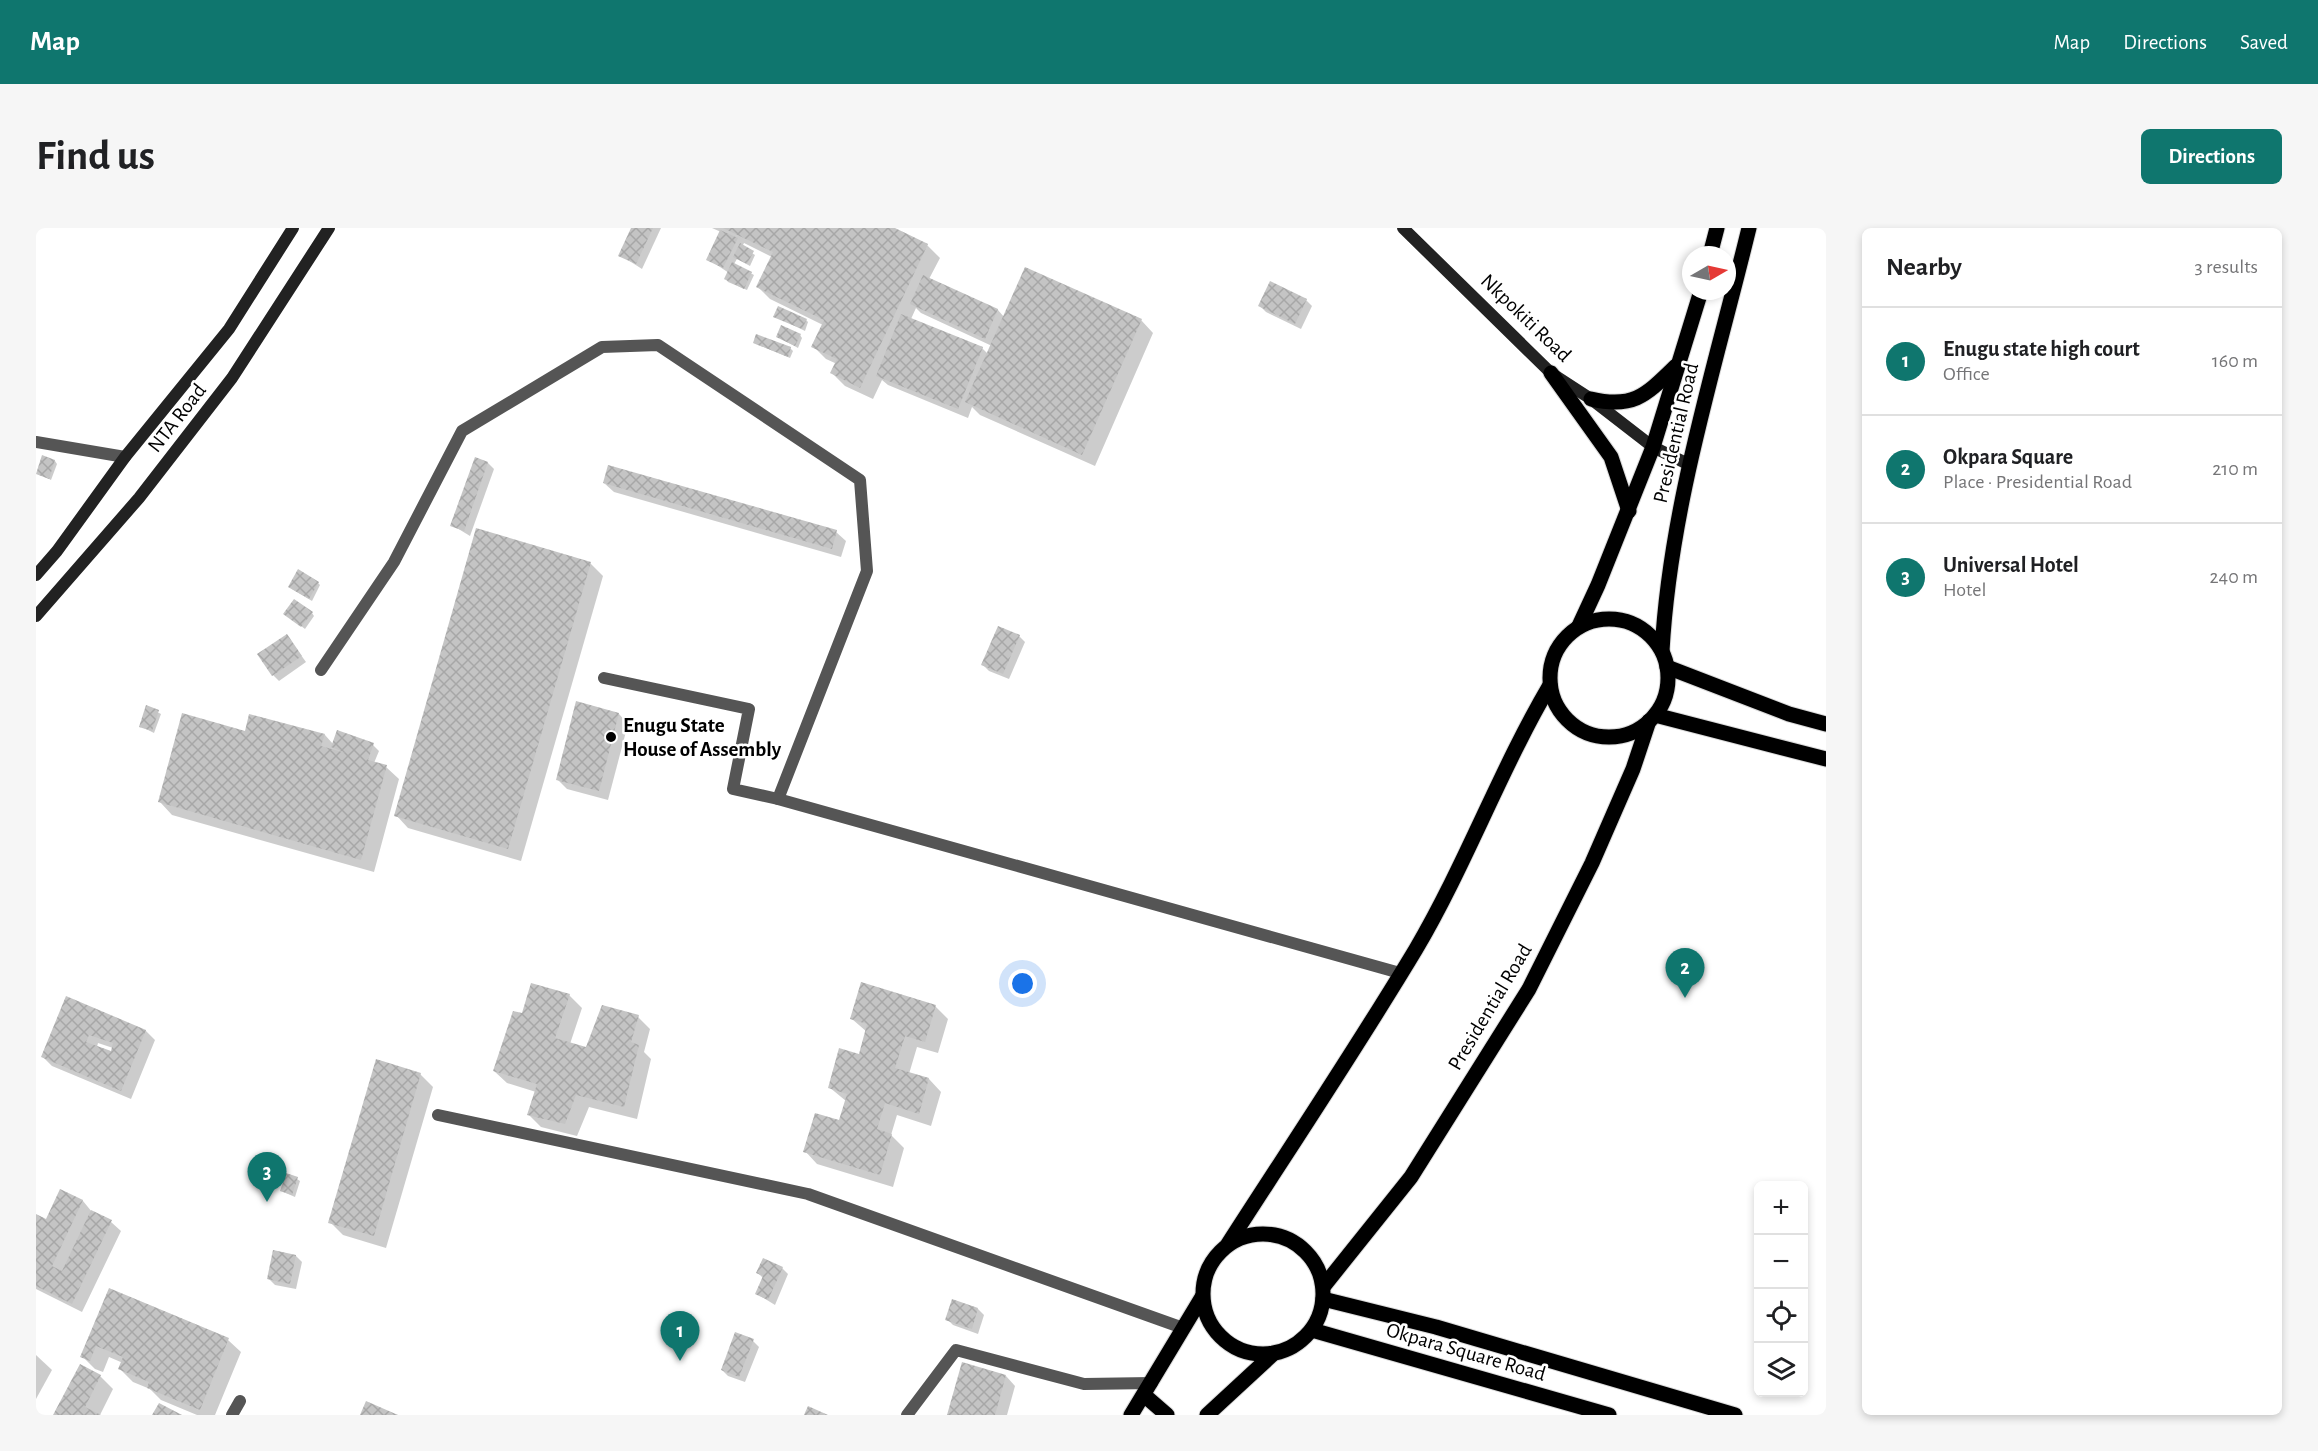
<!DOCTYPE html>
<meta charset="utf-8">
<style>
body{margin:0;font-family:"Alegreya Sans",sans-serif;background:#f6f6f6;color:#202124}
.controls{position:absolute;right:18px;bottom:18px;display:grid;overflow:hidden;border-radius:9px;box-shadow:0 3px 9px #0003}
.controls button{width:54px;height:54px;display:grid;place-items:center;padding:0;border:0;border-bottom:2px solid #e0e0e0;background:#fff;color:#202124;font:30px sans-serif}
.compass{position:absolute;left:1646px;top:18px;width:54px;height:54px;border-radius:50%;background:#fff;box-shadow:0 3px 9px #0003;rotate:81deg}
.you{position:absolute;left:987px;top:756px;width:21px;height:21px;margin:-15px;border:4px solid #fff;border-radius:50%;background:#1a73e8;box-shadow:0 0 0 9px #1a73e833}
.badge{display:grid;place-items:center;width:39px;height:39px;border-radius:50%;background:#0f766e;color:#fff;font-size:20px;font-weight:700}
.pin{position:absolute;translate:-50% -50px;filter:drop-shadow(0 2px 3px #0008)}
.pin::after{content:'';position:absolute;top:32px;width:21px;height:18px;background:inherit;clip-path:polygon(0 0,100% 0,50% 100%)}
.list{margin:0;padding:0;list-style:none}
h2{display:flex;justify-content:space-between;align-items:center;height:78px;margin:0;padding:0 24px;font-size:26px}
h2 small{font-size:20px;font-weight:400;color:#757577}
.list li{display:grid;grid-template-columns:39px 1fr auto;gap:18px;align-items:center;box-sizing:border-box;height:108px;padding:0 24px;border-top:2px solid #e0e0e0}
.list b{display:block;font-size:22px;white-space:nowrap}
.list p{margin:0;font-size:20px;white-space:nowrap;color:#757577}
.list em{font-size:20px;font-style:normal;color:#757577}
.icon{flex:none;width:33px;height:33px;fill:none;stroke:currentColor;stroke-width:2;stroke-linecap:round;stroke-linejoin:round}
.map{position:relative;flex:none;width:1790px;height:1187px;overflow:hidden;border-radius:9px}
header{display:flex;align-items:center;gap:36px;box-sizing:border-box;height:84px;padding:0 30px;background:#0f766e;color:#fff}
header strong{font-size:28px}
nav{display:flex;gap:33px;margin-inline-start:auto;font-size:21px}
.intro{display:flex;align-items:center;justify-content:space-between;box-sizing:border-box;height:144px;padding:0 36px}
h1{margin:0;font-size:42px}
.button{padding:15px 27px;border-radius:9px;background:#0f766e;color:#fff;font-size:21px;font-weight:700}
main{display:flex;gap:36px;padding:0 36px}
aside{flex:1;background:#fff;border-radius:9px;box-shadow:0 3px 9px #0003}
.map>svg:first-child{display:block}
.shadow{fill:#0003;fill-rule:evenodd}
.building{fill:url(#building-cross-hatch);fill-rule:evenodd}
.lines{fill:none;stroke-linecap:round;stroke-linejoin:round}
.primary-casing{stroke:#dbdbdb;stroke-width:17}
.minor{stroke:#555;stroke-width:12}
.secondary{stroke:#222;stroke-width:12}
.primary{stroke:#000;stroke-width:15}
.poi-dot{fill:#000;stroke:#fff;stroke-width:2}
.labels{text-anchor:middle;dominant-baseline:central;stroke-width:5;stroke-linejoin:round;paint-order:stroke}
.street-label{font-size:21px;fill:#000;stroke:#fff}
.poi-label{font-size:21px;font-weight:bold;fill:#000;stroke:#fff;text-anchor:start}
</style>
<header>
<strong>Map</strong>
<nav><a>Map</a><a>Directions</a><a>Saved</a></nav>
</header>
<div class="intro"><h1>Find us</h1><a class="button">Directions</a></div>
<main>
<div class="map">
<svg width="1790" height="1187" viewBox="0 0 1790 1187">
<defs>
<pattern id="building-cross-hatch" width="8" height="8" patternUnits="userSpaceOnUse" patternTransform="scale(1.5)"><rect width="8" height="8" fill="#c4c4c4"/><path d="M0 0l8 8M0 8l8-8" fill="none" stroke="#a7a7a7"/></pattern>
</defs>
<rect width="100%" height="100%" fill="#fff"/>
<g class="shadow">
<path d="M 596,0 L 625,0 L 606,41 L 584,27 Z"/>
<path d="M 676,0 L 855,0 L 891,17 L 904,30 L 893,51 L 962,82 L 968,89 L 1105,92 L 1117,105 L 1059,238 L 944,187 L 936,179 L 932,190 L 852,157 L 846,152 L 837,171 L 809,158 L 796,145 L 801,136 L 790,131 L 777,118 L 787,97 L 734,71 L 722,59 L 736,29 L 708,15 L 706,19 L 719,27 L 714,38 L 701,31 L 698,36 L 718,47 L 711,62 L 692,54 L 690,51 L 693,45 L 672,31 L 685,4 ZM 880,80 L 885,85 L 956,118 L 952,126 L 946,120 L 875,91 Z"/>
<path d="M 1270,72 L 1276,78 L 1265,101 L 1230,84 L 1224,78 Z"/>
<path d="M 739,88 L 770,92 L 772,94 L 769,103 Z"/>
<path d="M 764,107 L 766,110 L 762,120 L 742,109 Z"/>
<path d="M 718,115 L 754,120 L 757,123 L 754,130 Z"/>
<path d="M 440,231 L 452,235 L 458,241 L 434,308 L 416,297 Z"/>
<path d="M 19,233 L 21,236 L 15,252 L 1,245 Z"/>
<path d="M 568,255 L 800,304 L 810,313 L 805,329 L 578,264 Z"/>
<path d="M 554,335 L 567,348 L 485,633 L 372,600 L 360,587 Z"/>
<path d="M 282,355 L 284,357 L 276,373 L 256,361 Z"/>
<path d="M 276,385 L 278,388 L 269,401 L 252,388 Z"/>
<path d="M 251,408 L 270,434 L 243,453 L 237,447 Z"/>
<path d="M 983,408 L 989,414 L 973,451 L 953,443 L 947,437 Z"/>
<path d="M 111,479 L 125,486 L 118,505 L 104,498 Z"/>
<path d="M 583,486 L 592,496 L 572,572 L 531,561 L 521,551 Z"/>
<path d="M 210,505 L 289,507 L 297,516 L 337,517 L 343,523 L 338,535 L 350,539 L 363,551 L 338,644 L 136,587 L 124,574 Z"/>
<path d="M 533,767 L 546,780 L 534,816 L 551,820 L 602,789 L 614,801 L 608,824 L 615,831 L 601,891 L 553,879 L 541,908 L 505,899 L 493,887 L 500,864 L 471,855 L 458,843 L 487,787 Z"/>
<path d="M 31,770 L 110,803 L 119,812 L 95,871 L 16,838 L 7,829 ZM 62,815 L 77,820 L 76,825 L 61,819 Z"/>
<path d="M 899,778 L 912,791 L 902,825 L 881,819 L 873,846 L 893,851 L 905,864 L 895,898 L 861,887 L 855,907 L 868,920 L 857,959 L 781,936 L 769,923 L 804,894 L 810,873 L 793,859 L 824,828 L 831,804 L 816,791 Z"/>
<path d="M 384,846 L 397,859 L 350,1020 L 307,1007 L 294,994 Z"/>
<path d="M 261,951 L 264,953 L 259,969 L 245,963 Z"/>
<path d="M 25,963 L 47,973 L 56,984 L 75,994 L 85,1003 L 46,1084 L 0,1061 L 0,988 L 10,993 Z"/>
<path d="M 260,1028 L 266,1034 L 260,1061 L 239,1057 L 233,1051 Z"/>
<path d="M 746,1040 L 752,1046 L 739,1077 L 721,1066 L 727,1050 L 722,1045 Z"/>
<path d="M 74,1062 L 192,1112 L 205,1124 L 179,1187 L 161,1187 L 125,1172 L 114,1161 L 97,1154 L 84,1141 L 87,1135 L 73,1129 L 67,1144 L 59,1141 L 46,1128 Z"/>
<path d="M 917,1073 L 942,1081 L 948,1087 L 942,1106 L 917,1097 L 911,1091 Z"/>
<path d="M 717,1113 L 723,1119 L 709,1154 L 692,1148 L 686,1142 Z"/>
<path d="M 0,1127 L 16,1142 L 0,1171 Z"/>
<path d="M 45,1138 L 64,1148 L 77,1161 L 64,1187 L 19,1187 Z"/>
<path d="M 970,1148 L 979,1158 L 971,1187 L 913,1187 Z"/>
</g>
<g class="building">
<path d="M 595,0 L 617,0 L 600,36 L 582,28 Z"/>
<path d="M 687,0 L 859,0 L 892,16 L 824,160 L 794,145 L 801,131 L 775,119 L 788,92 L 720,59 L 737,24 Z"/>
<path d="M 684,2 L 702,10 L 687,40 L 670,32 Z"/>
<path d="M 704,15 L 718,23 L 711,36 L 697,29 Z"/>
<path d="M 696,34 L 716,44 L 708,61 L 688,51 Z"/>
<path d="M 989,39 L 1106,91 L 1046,227 L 929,174 Z"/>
<path d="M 887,47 L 962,81 L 949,111 L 874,76 Z"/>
<path d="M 1234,53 L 1271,71 L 1259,96 L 1222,78 Z"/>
<path d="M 742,78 L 771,91 L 766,101 L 737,89 Z"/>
<path d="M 865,86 L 947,119 L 922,181 L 840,148 Z"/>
<path d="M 745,97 L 765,106 L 759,118 L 740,109 Z"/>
<path d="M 720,106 L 755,119 L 752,129 L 717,115 Z"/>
<path d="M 6,227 L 19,232 L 13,251 L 0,246 Z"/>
<path d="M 439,229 L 452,234 L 428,303 L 414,298 Z"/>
<path d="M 572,237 L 801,302 L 796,321 L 567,255 Z"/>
<path d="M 440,300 L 555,334 L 472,621 L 358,588 Z"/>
<path d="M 262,341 L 283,354 L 273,371 L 252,359 Z"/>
<path d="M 258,371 L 277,384 L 265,399 L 247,386 Z"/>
<path d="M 962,398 L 984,407 L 967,446 L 945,437 Z"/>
<path d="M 251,406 L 266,428 L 236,448 L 221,426 Z"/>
<path d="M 540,473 L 583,485 L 563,563 L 520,552 Z"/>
<path d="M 110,477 L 123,482 L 116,503 L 103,499 Z"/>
<path d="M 146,485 L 209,503 L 213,486 L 289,506 L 285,518 L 310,525 L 295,519 L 301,502 L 338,515 L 332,532 L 351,537 L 325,632 L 122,574 Z"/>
<path d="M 825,754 L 900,777 L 889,814 L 869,808 L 859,840 L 893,850 L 883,886 L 849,875 L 841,901 L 856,906 L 844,947 L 767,924 L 779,885 L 803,892 L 811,866 L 792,860 L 803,820 L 823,826 L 831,796 L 814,791 Z"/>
<path d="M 495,755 L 534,766 L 519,810 L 550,819 L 566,777 L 603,787 L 595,814 L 603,817 L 588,879 L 540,867 L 529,896 L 491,887 L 501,856 L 457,843 L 477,783 L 486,785 Z"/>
<path d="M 30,768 L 110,802 L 85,863 L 5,829 ZM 53,807 L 77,815 L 75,823 L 50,814 Z"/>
<path d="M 340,831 L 385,845 L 338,1008 L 292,995 Z"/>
<path d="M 250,945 L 262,949 L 256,967 L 244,963 Z"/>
<path d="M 24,961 L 47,972 L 16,1038 L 26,1043 L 55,982 L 76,992 L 36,1076 L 0,1058 L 0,986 L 10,991 Z"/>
<path d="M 237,1022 L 260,1027 L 254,1056 L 231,1051 Z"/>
<path d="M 727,1030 L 747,1039 L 732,1072 L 719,1066 L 727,1048 L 720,1045 Z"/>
<path d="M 73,1060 L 193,1110 L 164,1182 L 111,1160 L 113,1154 L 82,1141 L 87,1129 L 60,1118 L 54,1133 L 44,1129 Z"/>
<path d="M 916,1071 L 942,1080 L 936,1101 L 909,1092 Z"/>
<path d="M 699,1104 L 718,1111 L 703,1149 L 685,1142 Z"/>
<path d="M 926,1134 L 970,1147 L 959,1187 L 911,1187 Z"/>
<path d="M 44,1136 L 65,1147 L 49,1179 L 65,1187 L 17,1187 Z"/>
<path d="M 330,1173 L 362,1187 L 324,1187 Z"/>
<path d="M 123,1175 L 146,1187 L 116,1187 Z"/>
<path d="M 772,1178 L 792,1187 L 768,1187 Z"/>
</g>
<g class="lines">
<defs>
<g id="primary">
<path d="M 1674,27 L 1681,0"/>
<path d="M 1515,145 L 1575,229 L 1593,283"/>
<path d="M 1555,171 C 1598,181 1610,167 1640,138"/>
<circle cx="1573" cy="450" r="59"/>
<path d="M 1543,398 L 1562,357 L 1617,219 L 1665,63"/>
<path d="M 1626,423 C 1634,279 1679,140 1713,0"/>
<path d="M 1631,439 L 1753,486 L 1790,496"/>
<path d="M 1619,487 L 1790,531"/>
<circle cx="1227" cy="1066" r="60"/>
<path d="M 1192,1016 C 1255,918 1320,821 1380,721 C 1430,636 1464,542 1514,457"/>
<path d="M 1287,1059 L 1375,949 L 1493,761 L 1556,635 L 1597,541 L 1613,493"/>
<path d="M 1287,1071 L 1400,1099 L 1699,1187"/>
<path d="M 1276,1102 L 1573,1187"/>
<path d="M 1108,1167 L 1131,1187"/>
<path d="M 1095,1187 L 1166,1069"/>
<path d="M 1171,1187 L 1237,1126"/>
</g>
</defs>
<use href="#primary" class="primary-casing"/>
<g class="minor">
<path d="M 0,214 L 89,229"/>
<path d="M 285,442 L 358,334 L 426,203 L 566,119 L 622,117 L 824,252 L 831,343 L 742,571"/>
<path d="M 568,450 L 713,481 L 697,561 L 742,571 L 1364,745"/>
<path d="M 402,887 L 772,966 L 1147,1100"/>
<path d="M 196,1187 L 204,1173"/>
<path d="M 871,1187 L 920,1122 L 1048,1156 L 1116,1155"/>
</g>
<g class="secondary">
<path d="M 1367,0 L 1515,145 L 1555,171 L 1617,219 L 1654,237"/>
<path d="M 0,347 L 21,323 L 89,229 L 193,101 L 257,0"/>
<path d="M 0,388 L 103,270 L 196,150 L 293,0"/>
</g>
<use href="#primary" class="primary"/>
</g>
<circle class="poi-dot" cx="575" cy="509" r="6"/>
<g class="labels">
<g class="street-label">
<text transform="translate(1490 90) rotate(44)">Nkpokiti Road</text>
<text transform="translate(141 190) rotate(-52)">NTA Road</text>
<text transform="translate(1640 205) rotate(-77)">Presidential Road</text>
<text transform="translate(1454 779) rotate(-59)">Presidential Road</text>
<text transform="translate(1430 1124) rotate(16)">Okpara Square Road</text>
</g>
<g class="poi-label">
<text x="587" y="497">Enugu State<tspan x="587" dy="24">House of Assembly</tspan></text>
</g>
</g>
</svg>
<div class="controls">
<button>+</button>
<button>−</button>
<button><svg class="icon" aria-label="locate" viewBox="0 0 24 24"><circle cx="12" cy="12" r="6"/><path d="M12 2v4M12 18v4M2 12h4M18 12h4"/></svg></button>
<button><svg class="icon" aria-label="layers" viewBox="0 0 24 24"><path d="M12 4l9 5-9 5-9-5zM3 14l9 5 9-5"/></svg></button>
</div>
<svg class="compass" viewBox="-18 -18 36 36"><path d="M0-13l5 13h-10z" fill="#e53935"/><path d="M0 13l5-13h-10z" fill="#757577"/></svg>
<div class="you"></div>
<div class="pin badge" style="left:644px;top:1133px">1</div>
<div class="pin badge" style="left:1649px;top:770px">2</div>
<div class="pin badge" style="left:231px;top:974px">3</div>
</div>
<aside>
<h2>Nearby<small>3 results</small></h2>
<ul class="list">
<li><span class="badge">1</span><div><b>Enugu state high court</b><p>Office</p></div><em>160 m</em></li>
<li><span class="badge">2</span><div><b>Okpara Square</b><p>Place · Presidential Road</p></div><em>210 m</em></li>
<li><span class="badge">3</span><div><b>Universal Hotel</b><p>Hotel</p></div><em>240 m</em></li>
</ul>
</aside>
</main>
